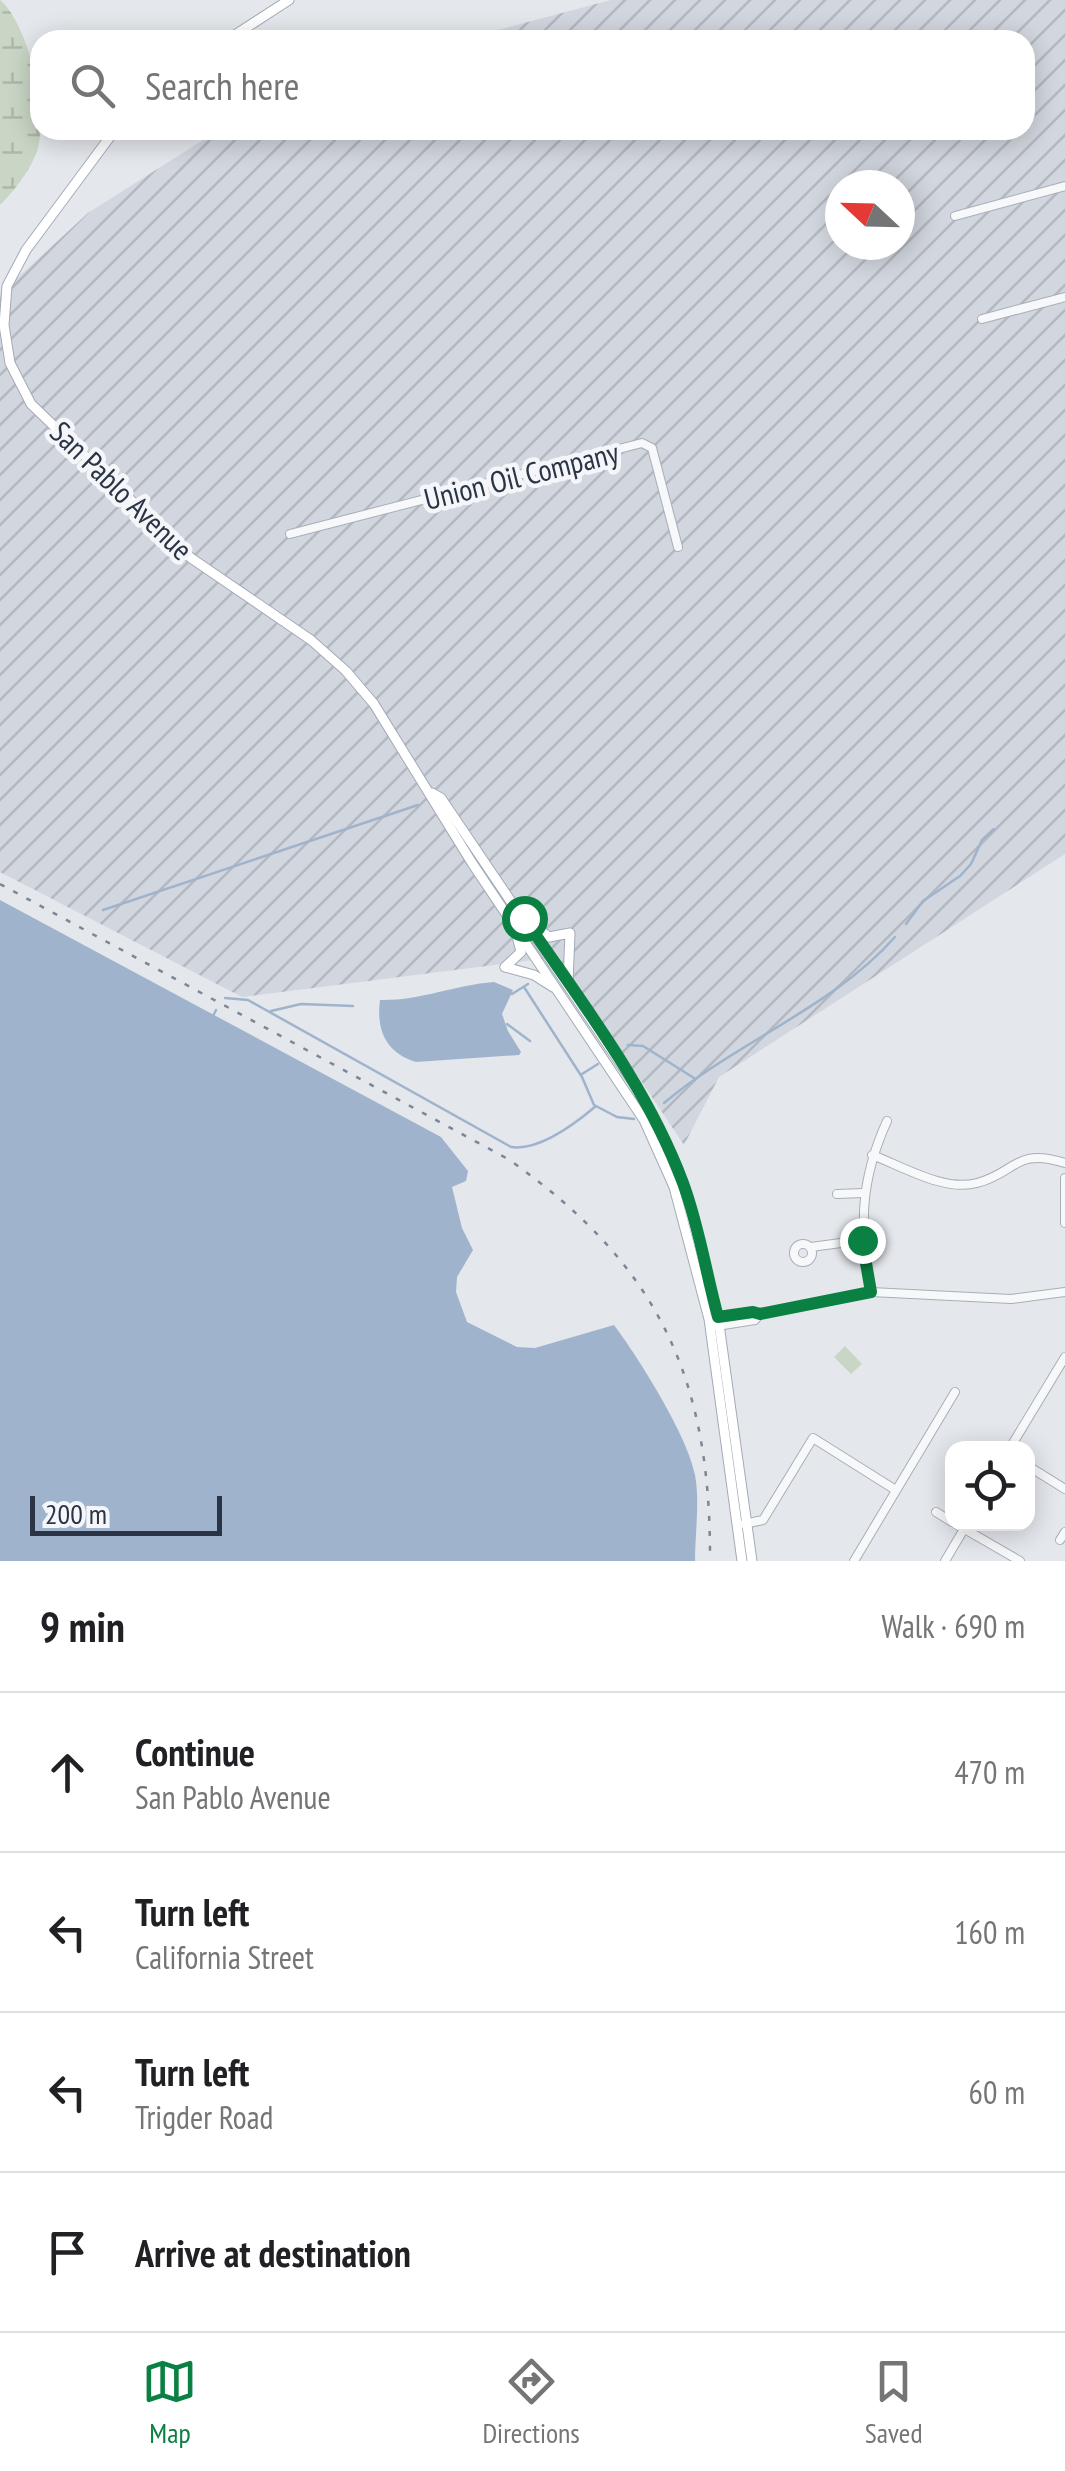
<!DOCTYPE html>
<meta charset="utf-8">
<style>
body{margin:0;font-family:"PT Sans Narrow",sans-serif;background:#f2f2f2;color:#202124}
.controls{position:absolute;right:30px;bottom:30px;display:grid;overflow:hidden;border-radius:20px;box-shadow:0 5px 25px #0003}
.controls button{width:90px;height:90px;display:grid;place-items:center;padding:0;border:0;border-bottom:2px solid #e0e0e0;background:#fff;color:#202124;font:50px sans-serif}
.compass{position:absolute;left:825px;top:170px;width:90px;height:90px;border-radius:50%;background:#fff;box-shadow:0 5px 25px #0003;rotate:292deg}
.scale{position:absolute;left:30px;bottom:25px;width:192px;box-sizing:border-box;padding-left:10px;border:5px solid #2b3445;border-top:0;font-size:28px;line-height:35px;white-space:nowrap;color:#2b3445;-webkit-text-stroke:8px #f4f6f9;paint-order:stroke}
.stop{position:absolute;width:30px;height:30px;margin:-22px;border:8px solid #0b8043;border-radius:50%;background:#fff}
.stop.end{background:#0b8043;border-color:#fff;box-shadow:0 2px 10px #0008}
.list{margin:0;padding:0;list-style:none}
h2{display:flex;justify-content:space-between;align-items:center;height:130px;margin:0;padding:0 40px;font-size:42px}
h2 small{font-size:32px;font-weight:400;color:#757577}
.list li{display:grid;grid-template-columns:65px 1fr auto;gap:30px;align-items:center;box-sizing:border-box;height:160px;padding:0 40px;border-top:2px solid #e0e0e0}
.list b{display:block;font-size:38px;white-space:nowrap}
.list p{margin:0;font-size:32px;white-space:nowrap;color:#757577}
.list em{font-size:32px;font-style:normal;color:#757577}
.icon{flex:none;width:55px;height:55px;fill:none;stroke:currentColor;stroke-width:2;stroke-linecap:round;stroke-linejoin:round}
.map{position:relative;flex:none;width:1065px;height:1561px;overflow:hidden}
.search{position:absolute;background:#fff;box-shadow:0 5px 25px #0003;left:30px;right:30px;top:30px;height:110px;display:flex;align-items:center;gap:25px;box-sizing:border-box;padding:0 35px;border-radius:30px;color:#757577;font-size:38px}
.sheet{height:770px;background:#fff}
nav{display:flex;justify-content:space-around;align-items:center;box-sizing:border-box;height:140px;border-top:2px solid #e0e0e0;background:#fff;font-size:28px;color:#757577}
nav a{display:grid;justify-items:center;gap:5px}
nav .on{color:#0b8043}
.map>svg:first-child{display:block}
.industrial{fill:url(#industrial-furrows);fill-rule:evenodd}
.wetland{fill:url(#wetland-marsh)}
.pitch{fill:#c9d6c5}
.water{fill:#9fb4cc}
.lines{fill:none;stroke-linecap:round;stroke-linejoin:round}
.stream{stroke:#9fb4cc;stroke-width:2.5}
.minor-casing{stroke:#a9aeb7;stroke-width:10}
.major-casing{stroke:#a3abb8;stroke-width:11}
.minor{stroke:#f7f8fa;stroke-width:8}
.major{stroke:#fff;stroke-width:9}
.rail{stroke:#7d8696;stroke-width:2.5;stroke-dasharray:5 10;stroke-linecap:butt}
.route{stroke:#0b8043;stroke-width:12}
.labels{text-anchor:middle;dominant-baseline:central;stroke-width:9;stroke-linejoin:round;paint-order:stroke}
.street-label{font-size:30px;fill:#2b3445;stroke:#f4f6f9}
</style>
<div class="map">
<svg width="1065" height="1561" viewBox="0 0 1065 1561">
<defs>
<pattern id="industrial-furrows" width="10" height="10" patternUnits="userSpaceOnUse" patternTransform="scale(2.5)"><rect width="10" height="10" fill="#d2d6de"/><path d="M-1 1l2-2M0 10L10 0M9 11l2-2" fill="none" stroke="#b4b8c0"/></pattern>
<pattern id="wetland-marsh" width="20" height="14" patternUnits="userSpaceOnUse" patternTransform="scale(2.5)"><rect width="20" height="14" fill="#c9d6c5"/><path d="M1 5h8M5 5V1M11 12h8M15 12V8" fill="none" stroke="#adb8ab"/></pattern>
</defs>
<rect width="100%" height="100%" fill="#e4e7ec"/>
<path class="industrial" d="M 611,0 L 1065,0 L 1065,854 L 719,1077 L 684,1145 L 558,957 L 242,997 L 0,872 L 0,294 L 88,213 L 219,130 L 1025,130 L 1025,40 L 460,40 ZM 840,185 L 900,185 L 900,245 L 840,245 Z"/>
<path class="wetland" d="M 0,0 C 29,24 50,118 36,154 C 29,172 13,192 0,205 Z"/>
<path class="pitch" d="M 845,1346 L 862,1364 L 851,1374 L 834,1357 Z"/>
<g class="water">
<path d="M 0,900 L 441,1137 L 468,1171 L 466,1181 L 452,1187 L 462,1228 L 473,1250 L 457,1277 L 456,1292 L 467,1322 L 517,1347 L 535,1348 L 614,1325 C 638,1357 688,1436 695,1475 C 700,1501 695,1534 695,1561 L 0,1561 Z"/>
<path d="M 494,982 L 513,990 L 502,1014 L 508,1031 L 521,1052 L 519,1055 L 416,1062 C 386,1053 376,1030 380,1000 C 419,1001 455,985 494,982 Z"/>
</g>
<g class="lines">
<g class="stream">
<path d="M 103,910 L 418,805"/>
<path d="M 906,924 L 923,901 L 960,876 L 971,864 L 982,840 L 994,829"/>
<path d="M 524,987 L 582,1077 L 594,1105 L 617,1117 L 634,1119"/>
<path d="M 512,994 L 528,984"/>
<path d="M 225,998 L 248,1000 L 511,1147 C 539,1151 576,1123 596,1106"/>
<path d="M 271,1011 L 301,1004 L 353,1006"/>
<path d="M 213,1016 L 216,1010"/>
<path d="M 507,1024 L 530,1041"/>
<path d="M 628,1045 L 643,1046 L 694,1078"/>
<path d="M 582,1074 L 598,1064"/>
<path d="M 664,1103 C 736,1042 832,1008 895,937"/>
</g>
<defs>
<g id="minor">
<path d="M 955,216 L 1065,186"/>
<path d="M 982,319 L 1065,297"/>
<path d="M 290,534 L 642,443 L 652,448 L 678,547"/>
<path d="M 872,1155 C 902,1166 944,1192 977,1183 C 1016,1173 1015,1147 1065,1163"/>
<path d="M 1065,1178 L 1065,1223"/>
<path d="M 837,1194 L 863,1193"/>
<circle cx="803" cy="1253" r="9"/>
<path d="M 811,1247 L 863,1240"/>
<path d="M 871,1292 C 860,1226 859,1183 887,1121"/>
<path d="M 713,1318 L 753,1312 L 760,1314 L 871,1292 L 1011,1299 L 1065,1292"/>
<path d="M 717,1326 L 755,1320 L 760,1314"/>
<path d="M 1010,1448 L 1065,1357"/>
<path d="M 1028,1466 L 1065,1489"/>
<path d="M 936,1512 L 952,1522"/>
<path d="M 744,1524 L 763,1520 L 813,1438 L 894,1489"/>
<path d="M 956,1524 L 1020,1561"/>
<path d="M 1060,1540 L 1065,1532"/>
<path d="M 854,1561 L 955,1392"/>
<path d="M 945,1561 L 967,1524"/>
</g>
<g id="major">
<path d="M 227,40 L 289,0"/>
<path d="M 115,130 L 26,250 L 7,286 L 4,325 L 10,363 L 31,404 L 191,558 L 311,640 L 346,671 L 374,704 L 472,863 L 644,1120 L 674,1187 L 709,1319 L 742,1561"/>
<path d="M 432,793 L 441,798 L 639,1091 L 683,1184 L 718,1317 L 752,1561"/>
<path d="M 534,926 L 549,937 L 570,933 L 568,982"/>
<path d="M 505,967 L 534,975 L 553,987"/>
<path d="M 505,967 L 521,952 L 516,932"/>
</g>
</defs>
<use href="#minor" class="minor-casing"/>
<use href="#major" class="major-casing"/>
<use href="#minor" class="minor"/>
<use href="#major" class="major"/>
<path class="rail" d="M 0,884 L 508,1159 C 659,1265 711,1378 710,1561"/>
</g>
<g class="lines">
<path class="route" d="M 524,918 C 581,1002 647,1086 683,1183 C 699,1226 706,1273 718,1317 L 753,1312 L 760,1314 L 871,1292 L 862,1240"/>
</g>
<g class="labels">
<g class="street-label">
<text transform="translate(521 475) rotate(-14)">Union Oil Company</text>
<text transform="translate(122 490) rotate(44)">San Pablo Avenue</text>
</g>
</g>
</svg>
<div class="controls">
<button><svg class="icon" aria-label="locate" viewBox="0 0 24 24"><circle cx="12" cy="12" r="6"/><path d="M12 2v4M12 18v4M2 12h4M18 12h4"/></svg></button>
</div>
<svg class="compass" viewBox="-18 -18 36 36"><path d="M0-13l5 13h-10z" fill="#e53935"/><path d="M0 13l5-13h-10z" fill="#757577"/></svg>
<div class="scale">200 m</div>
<div class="stop" style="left:524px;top:918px"></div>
<div class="stop end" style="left:862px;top:1240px"></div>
<div class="search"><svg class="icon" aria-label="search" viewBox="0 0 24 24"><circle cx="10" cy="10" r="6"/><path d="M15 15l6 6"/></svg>Search here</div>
</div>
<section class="sheet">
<h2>9 min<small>Walk · 690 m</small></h2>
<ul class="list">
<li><svg class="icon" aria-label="ahead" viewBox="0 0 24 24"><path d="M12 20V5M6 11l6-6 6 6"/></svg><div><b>Continue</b><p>San Pablo Avenue</p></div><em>470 m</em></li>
<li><svg class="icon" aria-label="left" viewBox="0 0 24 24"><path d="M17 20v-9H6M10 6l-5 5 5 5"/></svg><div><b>Turn left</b><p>California Street</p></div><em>160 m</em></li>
<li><svg class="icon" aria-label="left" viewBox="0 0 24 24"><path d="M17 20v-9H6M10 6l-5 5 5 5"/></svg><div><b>Turn left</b><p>Trigder Road</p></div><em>60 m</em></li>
<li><svg class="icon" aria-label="arrive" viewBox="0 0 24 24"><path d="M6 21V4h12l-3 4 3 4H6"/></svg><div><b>Arrive at destination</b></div></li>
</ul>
</section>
<nav>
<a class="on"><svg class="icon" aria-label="map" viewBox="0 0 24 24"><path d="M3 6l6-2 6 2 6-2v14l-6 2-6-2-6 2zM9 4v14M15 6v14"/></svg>Map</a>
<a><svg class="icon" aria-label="directions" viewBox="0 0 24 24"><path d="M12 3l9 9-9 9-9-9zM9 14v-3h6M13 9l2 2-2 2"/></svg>Directions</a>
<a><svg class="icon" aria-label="saved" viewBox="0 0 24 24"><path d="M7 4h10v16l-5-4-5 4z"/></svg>Saved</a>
</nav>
